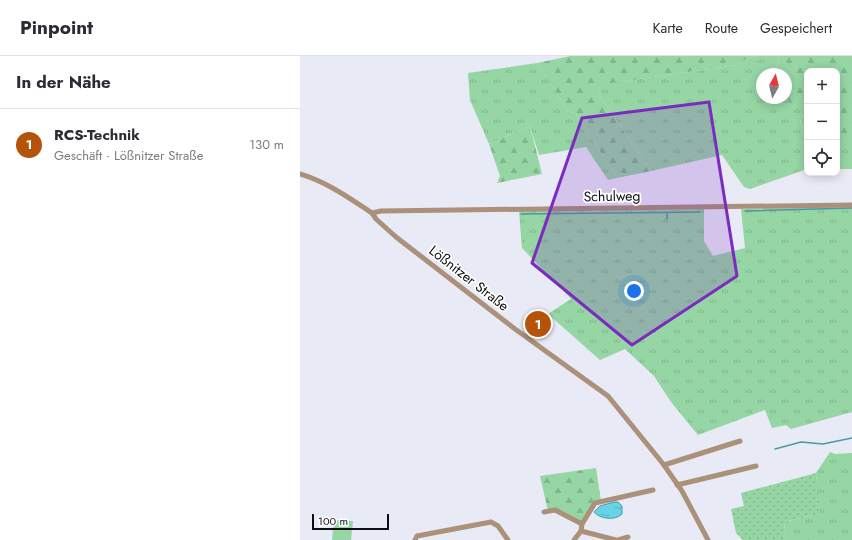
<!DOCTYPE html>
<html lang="de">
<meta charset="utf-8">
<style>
body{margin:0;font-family:Jost,sans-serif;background:#f2f2f3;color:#2b2b33}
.controls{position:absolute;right:12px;top:12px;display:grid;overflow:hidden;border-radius:8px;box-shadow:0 2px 10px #0003}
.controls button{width:36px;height:36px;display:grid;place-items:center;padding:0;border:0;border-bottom:1px solid #e1e1e2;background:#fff;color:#2b2b33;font:20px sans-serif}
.compass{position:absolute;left:456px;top:12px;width:36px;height:36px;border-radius:50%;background:#fff;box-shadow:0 2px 10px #0003;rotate:8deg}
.scale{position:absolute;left:12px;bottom:10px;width:77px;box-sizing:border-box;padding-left:4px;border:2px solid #0d0e11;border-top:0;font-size:11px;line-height:14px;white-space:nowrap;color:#0d0e11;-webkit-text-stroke:3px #fff;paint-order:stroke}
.you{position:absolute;left:334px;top:235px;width:14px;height:14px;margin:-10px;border:3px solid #fff;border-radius:50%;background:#1a73e8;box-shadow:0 0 0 6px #1a73e833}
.badge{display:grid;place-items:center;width:26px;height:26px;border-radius:50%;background:#b45309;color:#fff;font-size:13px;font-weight:700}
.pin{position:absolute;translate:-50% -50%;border:2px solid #fff;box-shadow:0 1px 4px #0006}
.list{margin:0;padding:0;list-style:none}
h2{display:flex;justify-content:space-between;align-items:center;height:52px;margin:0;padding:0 16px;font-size:17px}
h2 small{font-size:13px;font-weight:400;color:#7c7c81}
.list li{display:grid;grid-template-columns:26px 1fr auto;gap:12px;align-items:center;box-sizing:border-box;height:72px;padding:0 16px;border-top:1px solid #e1e1e2}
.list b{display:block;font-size:15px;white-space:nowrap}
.list p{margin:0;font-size:13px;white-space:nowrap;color:#7c7c81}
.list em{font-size:13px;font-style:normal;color:#7c7c81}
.icon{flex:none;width:22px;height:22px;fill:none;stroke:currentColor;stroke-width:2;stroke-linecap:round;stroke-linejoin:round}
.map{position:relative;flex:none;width:552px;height:484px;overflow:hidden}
header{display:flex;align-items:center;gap:24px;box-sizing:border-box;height:56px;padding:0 20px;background:#fff;border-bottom:1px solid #e1e1e2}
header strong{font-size:19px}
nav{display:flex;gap:22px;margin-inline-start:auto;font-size:14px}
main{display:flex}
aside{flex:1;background:#fff}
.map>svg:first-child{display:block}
.grass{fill:url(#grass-tufts)}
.forest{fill:url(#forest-firs)}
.garden{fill:url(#garden-dots)}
.pitch{fill:#96d5a4}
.water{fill:url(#water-ripples);stroke:#4d98a7}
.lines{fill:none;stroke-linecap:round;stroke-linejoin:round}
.stream{stroke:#4d98a7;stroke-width:1.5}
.minor{stroke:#ab907a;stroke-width:5}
.marked{fill:#7b2cbf;fill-opacity:0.2;stroke:#7b2cbf;stroke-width:3;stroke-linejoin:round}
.labels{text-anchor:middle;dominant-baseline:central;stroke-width:3.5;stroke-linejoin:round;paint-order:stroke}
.street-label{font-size:14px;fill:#0d0e11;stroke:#fff}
</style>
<header>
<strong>Pinpoint</strong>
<nav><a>Karte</a><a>Route</a><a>Gespeichert</a></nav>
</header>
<main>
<aside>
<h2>In der Nähe<small></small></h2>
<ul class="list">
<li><span class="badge">1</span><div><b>RCS-Technik</b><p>Geschäft · Lößnitzer Straße</p></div><em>130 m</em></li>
</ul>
</aside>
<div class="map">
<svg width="552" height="484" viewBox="0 0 552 484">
<defs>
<pattern id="grass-tufts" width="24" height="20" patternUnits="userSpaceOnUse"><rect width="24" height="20" fill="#96d5a4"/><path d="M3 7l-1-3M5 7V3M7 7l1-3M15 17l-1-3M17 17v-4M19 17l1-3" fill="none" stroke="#80b68c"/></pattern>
<pattern id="forest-firs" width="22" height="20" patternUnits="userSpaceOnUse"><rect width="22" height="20" fill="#96d5a4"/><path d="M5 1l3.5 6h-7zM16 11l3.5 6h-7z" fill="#80b68c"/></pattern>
<pattern id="garden-dots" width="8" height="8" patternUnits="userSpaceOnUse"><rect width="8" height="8" fill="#96d5a4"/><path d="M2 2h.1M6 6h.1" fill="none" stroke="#80b68c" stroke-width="1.8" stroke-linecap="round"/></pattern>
<pattern id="water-ripples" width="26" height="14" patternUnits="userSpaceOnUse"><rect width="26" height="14" fill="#68d3e7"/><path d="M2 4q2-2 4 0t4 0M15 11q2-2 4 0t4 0" fill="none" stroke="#59b4c5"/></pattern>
</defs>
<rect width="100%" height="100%" fill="#e8eaf5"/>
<g class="grass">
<path d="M 456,0 L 479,0 L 476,18 L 462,18 L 462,42 L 486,41 L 490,50 L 501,51 L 503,60 L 500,64 L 504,79 L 507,79 L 507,113 L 450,133 L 444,131 L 422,99 L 351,115 L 298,37 L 299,31 L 304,28 L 437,9 L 446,3 Z"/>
<path d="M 237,7 L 268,55 L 276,58 L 317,122 L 308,124 L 286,91 L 239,99 L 230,70 L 189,88 L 170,44 L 168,17 Z"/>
<path d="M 540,75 L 552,78 L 552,113 L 537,113 L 537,76 Z"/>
<path d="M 552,151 L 552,356 L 491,373 L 486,369 L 472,372 L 465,354 L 398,379 L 371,346 L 354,320 L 325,293 L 300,304 L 248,258 L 271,243 L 222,192 L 219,155 L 404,153 L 404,185 L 413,200 L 445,192 L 441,153 Z"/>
<path d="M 530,396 L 535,398 L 552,397 L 552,484 L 486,484 L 484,466 L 519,458 L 516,417 Z"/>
</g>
<g class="forest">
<path d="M 270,0 L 456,0 L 446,3 L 437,9 L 312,27 L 299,31 L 298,37 L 351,115 L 317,122 L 276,58 L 268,55 L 237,7 Z"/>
<path d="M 479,0 L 552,0 L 552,78 L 537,76 L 537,15 L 507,15 L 507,79 L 504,79 L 500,63 L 503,60 L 501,52 L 490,50 L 486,41 L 486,18 L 476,18 Z"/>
<path d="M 230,70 L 242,118 L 197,127 L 200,120 L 189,88 Z"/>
<path d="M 296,412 L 301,445 L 295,447 L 282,468 L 255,455 L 248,455 L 240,420 Z"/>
</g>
<path class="garden" d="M 516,417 L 520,458 L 484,466 L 486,484 L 443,484 L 436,477 L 431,453 L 444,450 L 441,437 Z"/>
<path class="pitch" d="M 34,464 L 53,465 L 51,484 L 32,484 Z"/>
<path class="water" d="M 314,446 L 318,446 L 322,450 L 322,458 C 315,465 300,463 294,456 L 300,450 Z"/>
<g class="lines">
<g class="stream">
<path d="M 445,155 L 552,152"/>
<path d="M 221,158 L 400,156"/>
<path d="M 367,163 L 367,157"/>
<path d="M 475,393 L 501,386 L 523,388 L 552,382"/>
</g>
<g class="minor">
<path d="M 0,118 C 27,126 49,142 72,157 L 76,163 L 96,181 L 215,273 L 308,340 L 364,409 L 382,435 L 408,484"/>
<path d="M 72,157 L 81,155 L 552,149"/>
<path d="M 364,409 L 440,385"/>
<path d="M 377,429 L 456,410"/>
<path d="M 244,456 L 255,454 L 282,468"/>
<path d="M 281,475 L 316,484"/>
<path d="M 115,484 L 117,480 L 191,466 L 198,470 L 208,484"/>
<path d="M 274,484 L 281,475 L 282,468 L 295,447 L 353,434"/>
<path d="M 318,484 L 328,481"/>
</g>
</g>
<path class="marked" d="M 409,46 L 437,220 L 332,289 L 232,207 L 282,62 Z"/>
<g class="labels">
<g class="street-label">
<text transform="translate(312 140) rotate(-1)">Schulweg</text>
<text transform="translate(169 222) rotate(38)">Lößnitzer Straße</text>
</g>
</g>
</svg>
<div class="controls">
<button>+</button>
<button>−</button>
<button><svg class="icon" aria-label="locate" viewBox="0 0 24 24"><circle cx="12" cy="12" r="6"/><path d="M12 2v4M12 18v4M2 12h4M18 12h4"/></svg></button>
</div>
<svg class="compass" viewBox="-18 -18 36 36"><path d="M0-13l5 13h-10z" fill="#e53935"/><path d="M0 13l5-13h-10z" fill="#7c7c81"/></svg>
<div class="scale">100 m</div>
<div class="you"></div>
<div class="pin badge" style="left:238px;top:268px">1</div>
</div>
</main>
